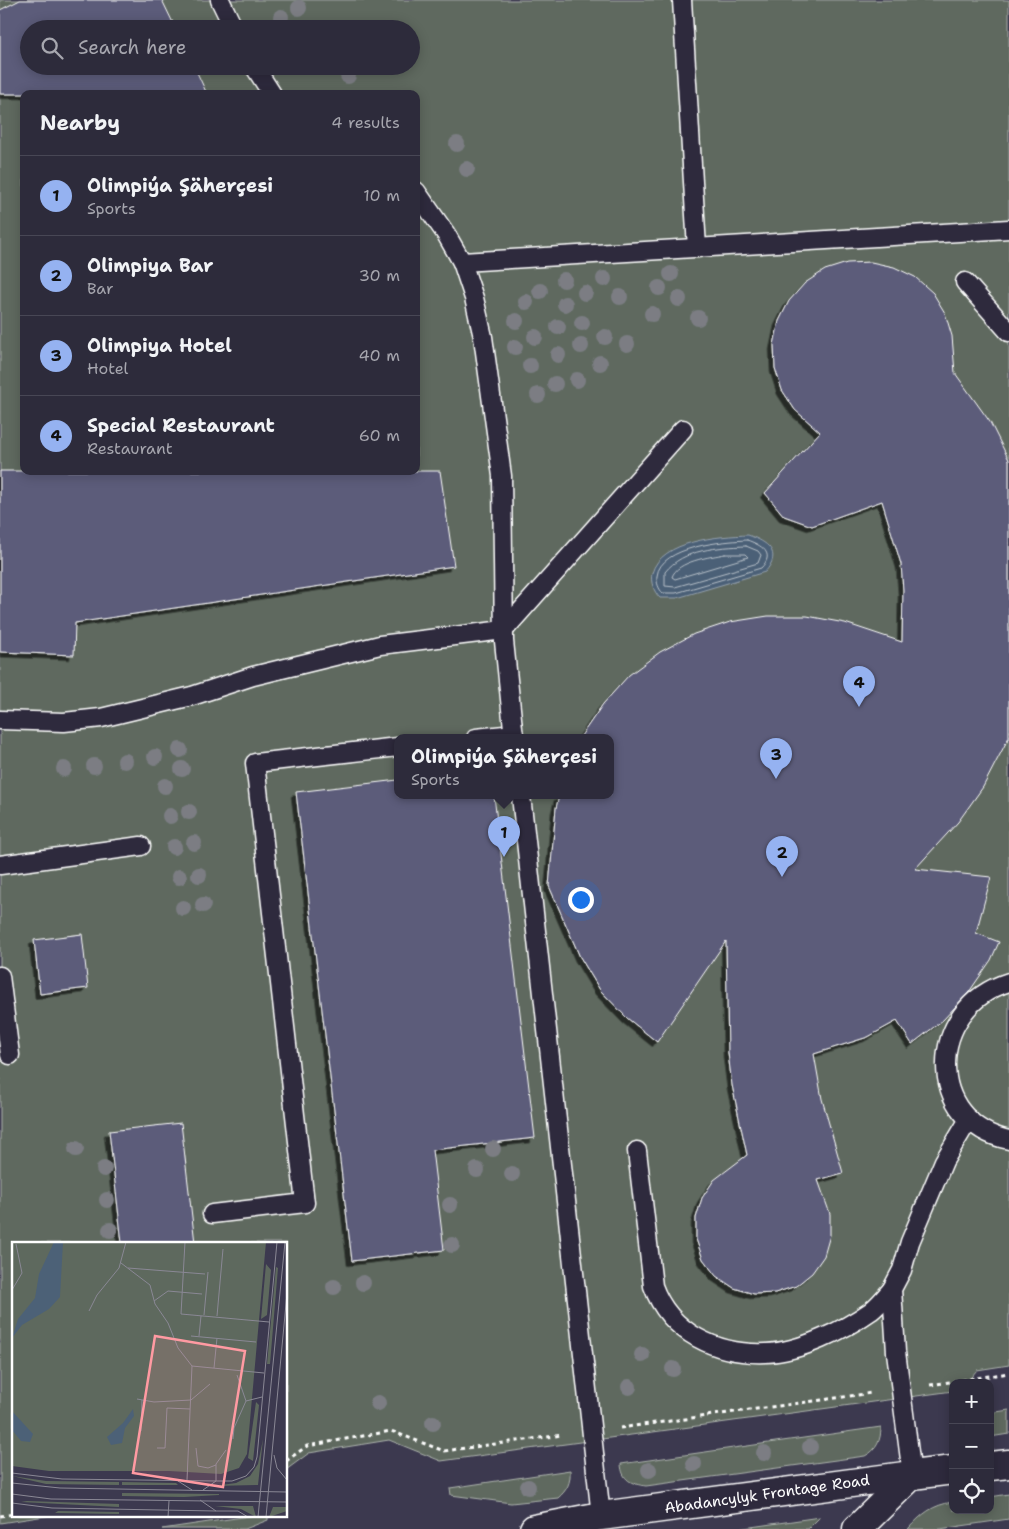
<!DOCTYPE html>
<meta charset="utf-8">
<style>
body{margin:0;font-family:"Shantell Sans",sans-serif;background:#353342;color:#f1f3f6}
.controls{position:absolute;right:15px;bottom:15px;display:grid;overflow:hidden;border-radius:10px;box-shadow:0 2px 12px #0003}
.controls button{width:45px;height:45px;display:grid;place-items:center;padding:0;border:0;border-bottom:1px solid #484755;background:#2d2b3b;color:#f1f3f6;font:25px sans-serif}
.you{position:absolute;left:580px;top:899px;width:18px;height:18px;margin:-12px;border:4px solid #fff;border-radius:50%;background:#1a73e8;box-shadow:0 0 0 8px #1a73e833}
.badge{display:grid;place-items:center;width:32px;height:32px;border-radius:50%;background:#95b2f1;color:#111;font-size:16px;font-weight:700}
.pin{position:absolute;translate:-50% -41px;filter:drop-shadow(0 1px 2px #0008)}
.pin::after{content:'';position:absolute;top:26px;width:18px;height:15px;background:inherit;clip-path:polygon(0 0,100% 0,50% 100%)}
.popup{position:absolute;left:394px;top:734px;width:220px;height:65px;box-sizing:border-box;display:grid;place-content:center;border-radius:10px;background:#2d2b3b;filter:drop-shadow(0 1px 4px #0005);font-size:16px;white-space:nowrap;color:#a7a7af}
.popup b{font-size:19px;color:#f1f3f6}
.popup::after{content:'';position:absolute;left:50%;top:100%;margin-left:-10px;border:10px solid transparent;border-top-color:#2d2b3b}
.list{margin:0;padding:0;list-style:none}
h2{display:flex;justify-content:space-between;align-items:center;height:65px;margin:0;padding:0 20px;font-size:21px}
h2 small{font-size:16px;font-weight:400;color:#a7a7af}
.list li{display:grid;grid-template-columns:32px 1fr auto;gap:15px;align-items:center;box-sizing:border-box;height:80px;padding:0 20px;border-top:1px solid #484755}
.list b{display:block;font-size:19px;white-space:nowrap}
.list p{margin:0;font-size:16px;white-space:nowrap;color:#a7a7af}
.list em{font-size:16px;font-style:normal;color:#a7a7af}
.icon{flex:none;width:28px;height:28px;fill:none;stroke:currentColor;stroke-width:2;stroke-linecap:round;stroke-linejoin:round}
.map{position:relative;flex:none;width:1009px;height:1529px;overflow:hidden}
.search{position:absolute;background:#2d2b3b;box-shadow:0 2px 12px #0003;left:20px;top:20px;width:400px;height:55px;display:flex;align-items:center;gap:12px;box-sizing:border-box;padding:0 18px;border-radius:28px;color:#a7a7af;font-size:19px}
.panel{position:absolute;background:#2d2b3b;box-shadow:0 2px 12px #0003;left:20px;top:90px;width:400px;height:385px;border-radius:10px}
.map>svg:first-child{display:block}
.grass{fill:#5e695e;stroke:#aeb4ae;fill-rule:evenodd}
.water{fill:#4c6177;stroke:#94a0ad}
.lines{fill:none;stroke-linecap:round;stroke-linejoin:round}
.shore{stroke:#b7c0c9;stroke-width:1}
.building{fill:#5c5c7a;stroke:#fff;filter:url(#shadow)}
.lane-casing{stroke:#fff;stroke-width:21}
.street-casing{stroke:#fff;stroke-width:31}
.primary-casing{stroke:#fff;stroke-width:31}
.path{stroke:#fff;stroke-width:3;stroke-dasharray:4 4;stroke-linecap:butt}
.lane{stroke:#2f2a3d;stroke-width:18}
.street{stroke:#2f2a3d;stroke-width:28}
.primary{stroke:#2f2a3d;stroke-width:28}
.tree{fill:#7b7d83}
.labels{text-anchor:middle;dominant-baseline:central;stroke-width:4;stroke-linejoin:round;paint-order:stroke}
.street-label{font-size:15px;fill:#fff;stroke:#2f2a3d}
.inset-road{fill:none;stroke:#8a8895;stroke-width:1}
.view{fill:#ff9aa2;fill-opacity:0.15;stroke:#ff9aa2;stroke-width:2.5}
.inset-edge{fill:none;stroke:#fff;stroke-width:2.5}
</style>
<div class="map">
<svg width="1009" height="1529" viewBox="0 0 1009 1529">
<defs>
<filter id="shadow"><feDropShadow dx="-4.5" dy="4.5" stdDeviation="0" flood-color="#0009"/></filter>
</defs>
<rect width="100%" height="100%" fill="#3c394f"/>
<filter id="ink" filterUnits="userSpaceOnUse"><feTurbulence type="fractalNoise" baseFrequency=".02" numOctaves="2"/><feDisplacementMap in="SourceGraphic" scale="10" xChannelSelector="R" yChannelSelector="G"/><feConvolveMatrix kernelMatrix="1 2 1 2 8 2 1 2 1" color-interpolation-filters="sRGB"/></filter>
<g filter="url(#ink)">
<g class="grass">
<path d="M 0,0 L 1009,0 L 1009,1365 L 977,1370 L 966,1383 L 953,1383 L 953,1391 L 441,1461 L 389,1440 L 309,1453 L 286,1470 L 286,1243 L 14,1243 L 14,1515 L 52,1515 L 0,1523 ZM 29,29 L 411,29 L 411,66 L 29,66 ZM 24,94 L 416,94 L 416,471 L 24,471 ZM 398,738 L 610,738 L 610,796 L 398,796 Z"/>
<path d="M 1009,1410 L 1009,1434 L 990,1437 L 990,1413 Z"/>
<path d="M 881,1427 C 881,1440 877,1450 865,1456 L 646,1486 C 631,1484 622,1480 621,1464 Z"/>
<path d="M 570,1470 C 571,1483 567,1490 558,1498 L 511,1503 L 451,1495 L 450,1488 Z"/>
<path d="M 1009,1494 L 1009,1519 L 940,1529 L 908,1529 C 922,1514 932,1505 953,1502 L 953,1510 L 990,1510 L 990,1497 Z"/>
<path d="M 256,1515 L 268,1515 L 268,1520 L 245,1529 L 162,1529 Z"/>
<path d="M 820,1517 L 808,1529 L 737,1529 Z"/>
</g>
<path class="water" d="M 748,535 C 767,542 783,552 765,572 L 677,598 L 660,598 C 654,592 650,582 652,573 C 661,540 720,536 748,535 Z"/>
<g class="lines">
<g class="shore">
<path d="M 747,540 C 761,545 776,553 761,568 L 676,593 L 663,593 C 659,590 656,582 657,576 C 660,546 725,541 747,540 Z"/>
<path d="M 746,546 L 758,551 L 761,555 L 758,563 L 675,587 L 665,586 L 665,572 C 683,549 719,547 746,546 Z"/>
<path d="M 725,554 L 745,554 L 748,557 L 675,579 L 672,577 C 677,561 710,557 725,554 Z"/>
</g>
</g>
<g class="building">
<path d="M 20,0 L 162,0 L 176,29 L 29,29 L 29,66 L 194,66 L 207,94 L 0,94 L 0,10 Z"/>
<path d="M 871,262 L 894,267 L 915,277 L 933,293 L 945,313 L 952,336 L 955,373 L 990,422 L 1009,460 L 1009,737 L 983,787 L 958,822 L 915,869 L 991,877 L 976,933 L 999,942 L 991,960 L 969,992 L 943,1020 L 912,1044 L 897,1021 L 868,1037 L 814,1054 L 822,1099 L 843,1173 L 818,1180 L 830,1214 L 830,1235 L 824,1256 L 812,1273 L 796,1286 L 775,1293 L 754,1294 L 734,1288 L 716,1276 L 703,1259 L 696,1239 L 696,1218 L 702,1198 L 714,1180 L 747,1155 L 732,1085 L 728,1053 L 726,941 L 657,1042 L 627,1018 L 600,990 L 580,957 L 549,886 L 556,808 L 559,796 L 610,796 L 610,738 L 580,738 L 581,736 L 603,704 L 629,675 L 660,652 L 694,634 L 730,622 L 768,616 L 807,616 L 845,623 L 902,642 L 903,590 L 901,564 L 882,501 L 812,526 L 784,516 L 765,493 L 820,432 L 795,410 L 782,390 L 775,368 L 774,345 L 779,321 L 789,301 L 805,283 L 825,270 L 847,263 Z"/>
<path d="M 0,471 L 440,471 L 454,566 L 75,623 L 74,655 L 0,652 Z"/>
<path d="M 398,780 L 398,796 L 494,796 L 535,1138 L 432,1150 L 444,1250 L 352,1261 L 296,792 Z"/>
<path d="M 82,934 L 88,988 L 40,994 L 34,940 Z"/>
<path d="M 181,1123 L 195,1243 L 122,1243 L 109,1131 Z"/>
</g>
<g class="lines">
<defs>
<g id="lane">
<path d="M 220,0 L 234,29"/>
<path d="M 682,0 L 697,248"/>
<path d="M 254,66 L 272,94"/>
<path d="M 416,191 L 446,234 L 462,262 L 474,298 L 483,337 L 502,476 L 504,641 L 514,738"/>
<path d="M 462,262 L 1009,229"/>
<path d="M 965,282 L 1009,332"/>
<path d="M 0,720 L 64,722 L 101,718 L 192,696 L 253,676 L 380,645 L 504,630 L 683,429"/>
<path d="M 476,738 L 514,734"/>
<path d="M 521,796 L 601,1516"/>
<path d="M 0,865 L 141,846"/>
<path d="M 0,976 L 10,1055"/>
<path d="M 1009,982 C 925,1008 925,1123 1009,1140"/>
<path d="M 637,1151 L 653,1286 C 670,1333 717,1355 766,1353 C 800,1352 844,1330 871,1311 C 879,1305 886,1296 892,1289"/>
<path d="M 212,1214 L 305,1203 L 255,763 L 398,747"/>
<path d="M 912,1475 L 896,1352 L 892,1289 L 902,1270 L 910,1242 L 944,1161 L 969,1119"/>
</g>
<path id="street" d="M 534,1529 L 601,1516 L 912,1475"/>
<g id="primary">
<path d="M 990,1466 L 1009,1464"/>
<path d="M 857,1529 L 912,1475 L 953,1470"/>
</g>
</defs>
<use href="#lane" class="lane-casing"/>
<use href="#street" class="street-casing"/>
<use href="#primary" class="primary-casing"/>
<g class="path">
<path d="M 930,1385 L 1009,1373"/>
<path d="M 620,1428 L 872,1393"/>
<path d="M 286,1461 L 307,1446 L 391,1431 L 444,1451 L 562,1435"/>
<path d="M 0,1516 L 14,1514"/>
</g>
<use href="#lane" class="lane"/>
<use href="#street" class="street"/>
<use href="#primary" class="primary"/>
</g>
<g class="tree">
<circle cx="299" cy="8" r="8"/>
<circle cx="281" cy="17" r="8"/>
<circle cx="348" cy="76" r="8"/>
<circle cx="457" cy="144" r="8"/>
<circle cx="467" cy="169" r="8"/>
<circle cx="671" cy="274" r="8"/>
<circle cx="604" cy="279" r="8"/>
<circle cx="564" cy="280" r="8"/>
<circle cx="659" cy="288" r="8"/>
<circle cx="540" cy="291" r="8"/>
<circle cx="585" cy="293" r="8"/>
<circle cx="620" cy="297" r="8"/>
<circle cx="679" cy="299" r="8"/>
<circle cx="526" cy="302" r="8"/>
<circle cx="565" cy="304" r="8"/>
<circle cx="652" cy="314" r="8"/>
<circle cx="698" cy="318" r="8"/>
<circle cx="516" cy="321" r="8"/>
<circle cx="582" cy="323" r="8"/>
<circle cx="558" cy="327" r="8"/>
<circle cx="535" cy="337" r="8"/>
<circle cx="605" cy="337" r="8"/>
<circle cx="627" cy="344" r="8"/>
<circle cx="581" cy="346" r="8"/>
<circle cx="515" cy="347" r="8"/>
<circle cx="558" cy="355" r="8"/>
<circle cx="600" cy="363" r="8"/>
<circle cx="530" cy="366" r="8"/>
<circle cx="577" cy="380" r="8"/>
<circle cx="555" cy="384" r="8"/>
<circle cx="538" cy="395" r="8"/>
<circle cx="180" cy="750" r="8"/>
<circle cx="155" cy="757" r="8"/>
<circle cx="125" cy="761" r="8"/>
<circle cx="94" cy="766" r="8"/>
<circle cx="64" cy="769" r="8"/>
<circle cx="182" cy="769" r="8"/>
<circle cx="165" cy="786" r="8"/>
<circle cx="189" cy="812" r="8"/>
<circle cx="170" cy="816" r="8"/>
<circle cx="194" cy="843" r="8"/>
<circle cx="174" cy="847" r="8"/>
<circle cx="199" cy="875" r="8"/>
<circle cx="179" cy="877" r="8"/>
<circle cx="203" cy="905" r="8"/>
<circle cx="183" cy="908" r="8"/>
<circle cx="76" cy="1149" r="8"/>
<circle cx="493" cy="1149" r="8"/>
<circle cx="104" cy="1169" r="8"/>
<circle cx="477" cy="1170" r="8"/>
<circle cx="512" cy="1174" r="8"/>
<circle cx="107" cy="1200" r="8"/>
<circle cx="450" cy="1205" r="8"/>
<circle cx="110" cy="1230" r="8"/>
<circle cx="452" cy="1245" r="8"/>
<circle cx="363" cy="1283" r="8"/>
<circle cx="334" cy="1287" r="8"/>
<circle cx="642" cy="1355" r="8"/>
<circle cx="673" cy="1369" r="8"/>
<circle cx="629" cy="1387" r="8"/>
<circle cx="378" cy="1403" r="8"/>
<circle cx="433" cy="1423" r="8"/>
<circle cx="810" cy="1447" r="8"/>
<circle cx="764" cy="1453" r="8"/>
<circle cx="694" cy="1464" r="8"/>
<circle cx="649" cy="1470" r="8"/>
<circle cx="528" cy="1487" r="8"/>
</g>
</g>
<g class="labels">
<g class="street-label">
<text transform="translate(767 1494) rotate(-8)">Abadancylyk Frontage Road</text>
</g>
</g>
<g transform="translate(12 1242)">
<rect width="275" height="275" fill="#3c394f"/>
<path d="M 0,0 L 254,0 L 235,212 L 227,226 L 209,232 L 157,229 L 37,229 L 0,224 ZM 254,22 L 259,28 L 255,73 L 249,77 ZM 264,25 L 266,26 L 258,122 L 255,122 ZM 244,160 L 247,163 L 241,219 L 236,216 ZM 251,197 L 246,243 L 202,244 L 224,241 L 238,234 L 246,222 ZM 0,234 L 34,239 L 107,240 L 107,243 L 34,242 ZM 110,240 L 164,241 L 166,243 L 110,243 ZM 110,251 L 207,252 L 207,253 L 172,255 L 110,254 ZM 15,259 L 107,262 L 107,265 L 9,260 ZM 203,264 L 241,264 L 244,275 L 229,267 ZM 261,265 L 275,265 L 275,269 L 257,275 ZM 46,269 L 107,270 L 107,272 L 43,271 Z" fill="#5e695e"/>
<path d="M 42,0 L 51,0 L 48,55 L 37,67 L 10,83 L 0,96 L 6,77 L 23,56 L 27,32 ZM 121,167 L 122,174 L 113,186 L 110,201 L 99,203 L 95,195 L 111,181 ZM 0,169 L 21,192 L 18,200 L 9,199 L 0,188 Z" fill="#4c6177"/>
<path class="inset-road" d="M 173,0 L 169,72 L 257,80M 109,21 L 138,43 L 143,62 L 156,81 L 166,106 L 180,124 L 175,238M 116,26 L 193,32M 0,48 L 10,31 L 4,2M 142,59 L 156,49 L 190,52M 77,69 L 85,53 L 107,26 L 114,0M 192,73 L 196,30M 205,74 L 211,7M 179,94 L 244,100M 187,94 L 189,74M 180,124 L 252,131M 202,126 L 205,96M 125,157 L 142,160 L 179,158 L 198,142M 234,159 L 250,155M 129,189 L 130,158M 221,197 L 222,186 L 234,159 L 225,133M 145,206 L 153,206 L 155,166 L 178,167M 184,206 L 186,224 L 196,226 L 204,223M 262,213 L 265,226 L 275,238M 245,215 L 265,0M 0,231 L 50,237 L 204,239 L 204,222 L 214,208M 166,239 L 180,248M 0,241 L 48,246 L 275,250M 191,248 L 204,239 L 220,239 L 234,234 L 242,225 L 245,215M 0,252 L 39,257 L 275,260M 188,258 L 204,269 L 226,269 L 236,275M 0,261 L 40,266 L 204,269M 156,275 L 157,259M 246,275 L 273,0M 254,275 L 275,51"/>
<path class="view" d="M 143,94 L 233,109 L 211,245 L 121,231 Z"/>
<rect width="275" height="275" class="inset-edge"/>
</g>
</svg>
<div class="controls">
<button>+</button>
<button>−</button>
<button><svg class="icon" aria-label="locate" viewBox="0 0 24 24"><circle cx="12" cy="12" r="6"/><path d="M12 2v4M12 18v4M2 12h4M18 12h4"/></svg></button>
</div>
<div class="you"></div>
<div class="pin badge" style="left:504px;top:857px">1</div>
<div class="popup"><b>Olimpiýa Şäherçesi</b>Sports</div>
<div class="pin badge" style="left:782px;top:877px">2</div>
<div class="pin badge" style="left:776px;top:779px">3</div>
<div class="pin badge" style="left:859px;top:707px">4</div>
<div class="search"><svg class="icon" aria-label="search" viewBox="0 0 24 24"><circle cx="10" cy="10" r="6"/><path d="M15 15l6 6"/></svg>Search here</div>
<section class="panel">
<h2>Nearby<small>4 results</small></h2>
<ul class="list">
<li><span class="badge">1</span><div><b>Olimpiýa Şäherçesi</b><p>Sports</p></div><em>10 m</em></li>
<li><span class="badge">2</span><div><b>Olimpiya Bar</b><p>Bar</p></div><em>30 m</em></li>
<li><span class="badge">3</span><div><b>Olimpiya Hotel</b><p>Hotel</p></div><em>40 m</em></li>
<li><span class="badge">4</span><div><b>Special Restaurant</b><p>Restaurant</p></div><em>60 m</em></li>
</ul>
</section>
</div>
